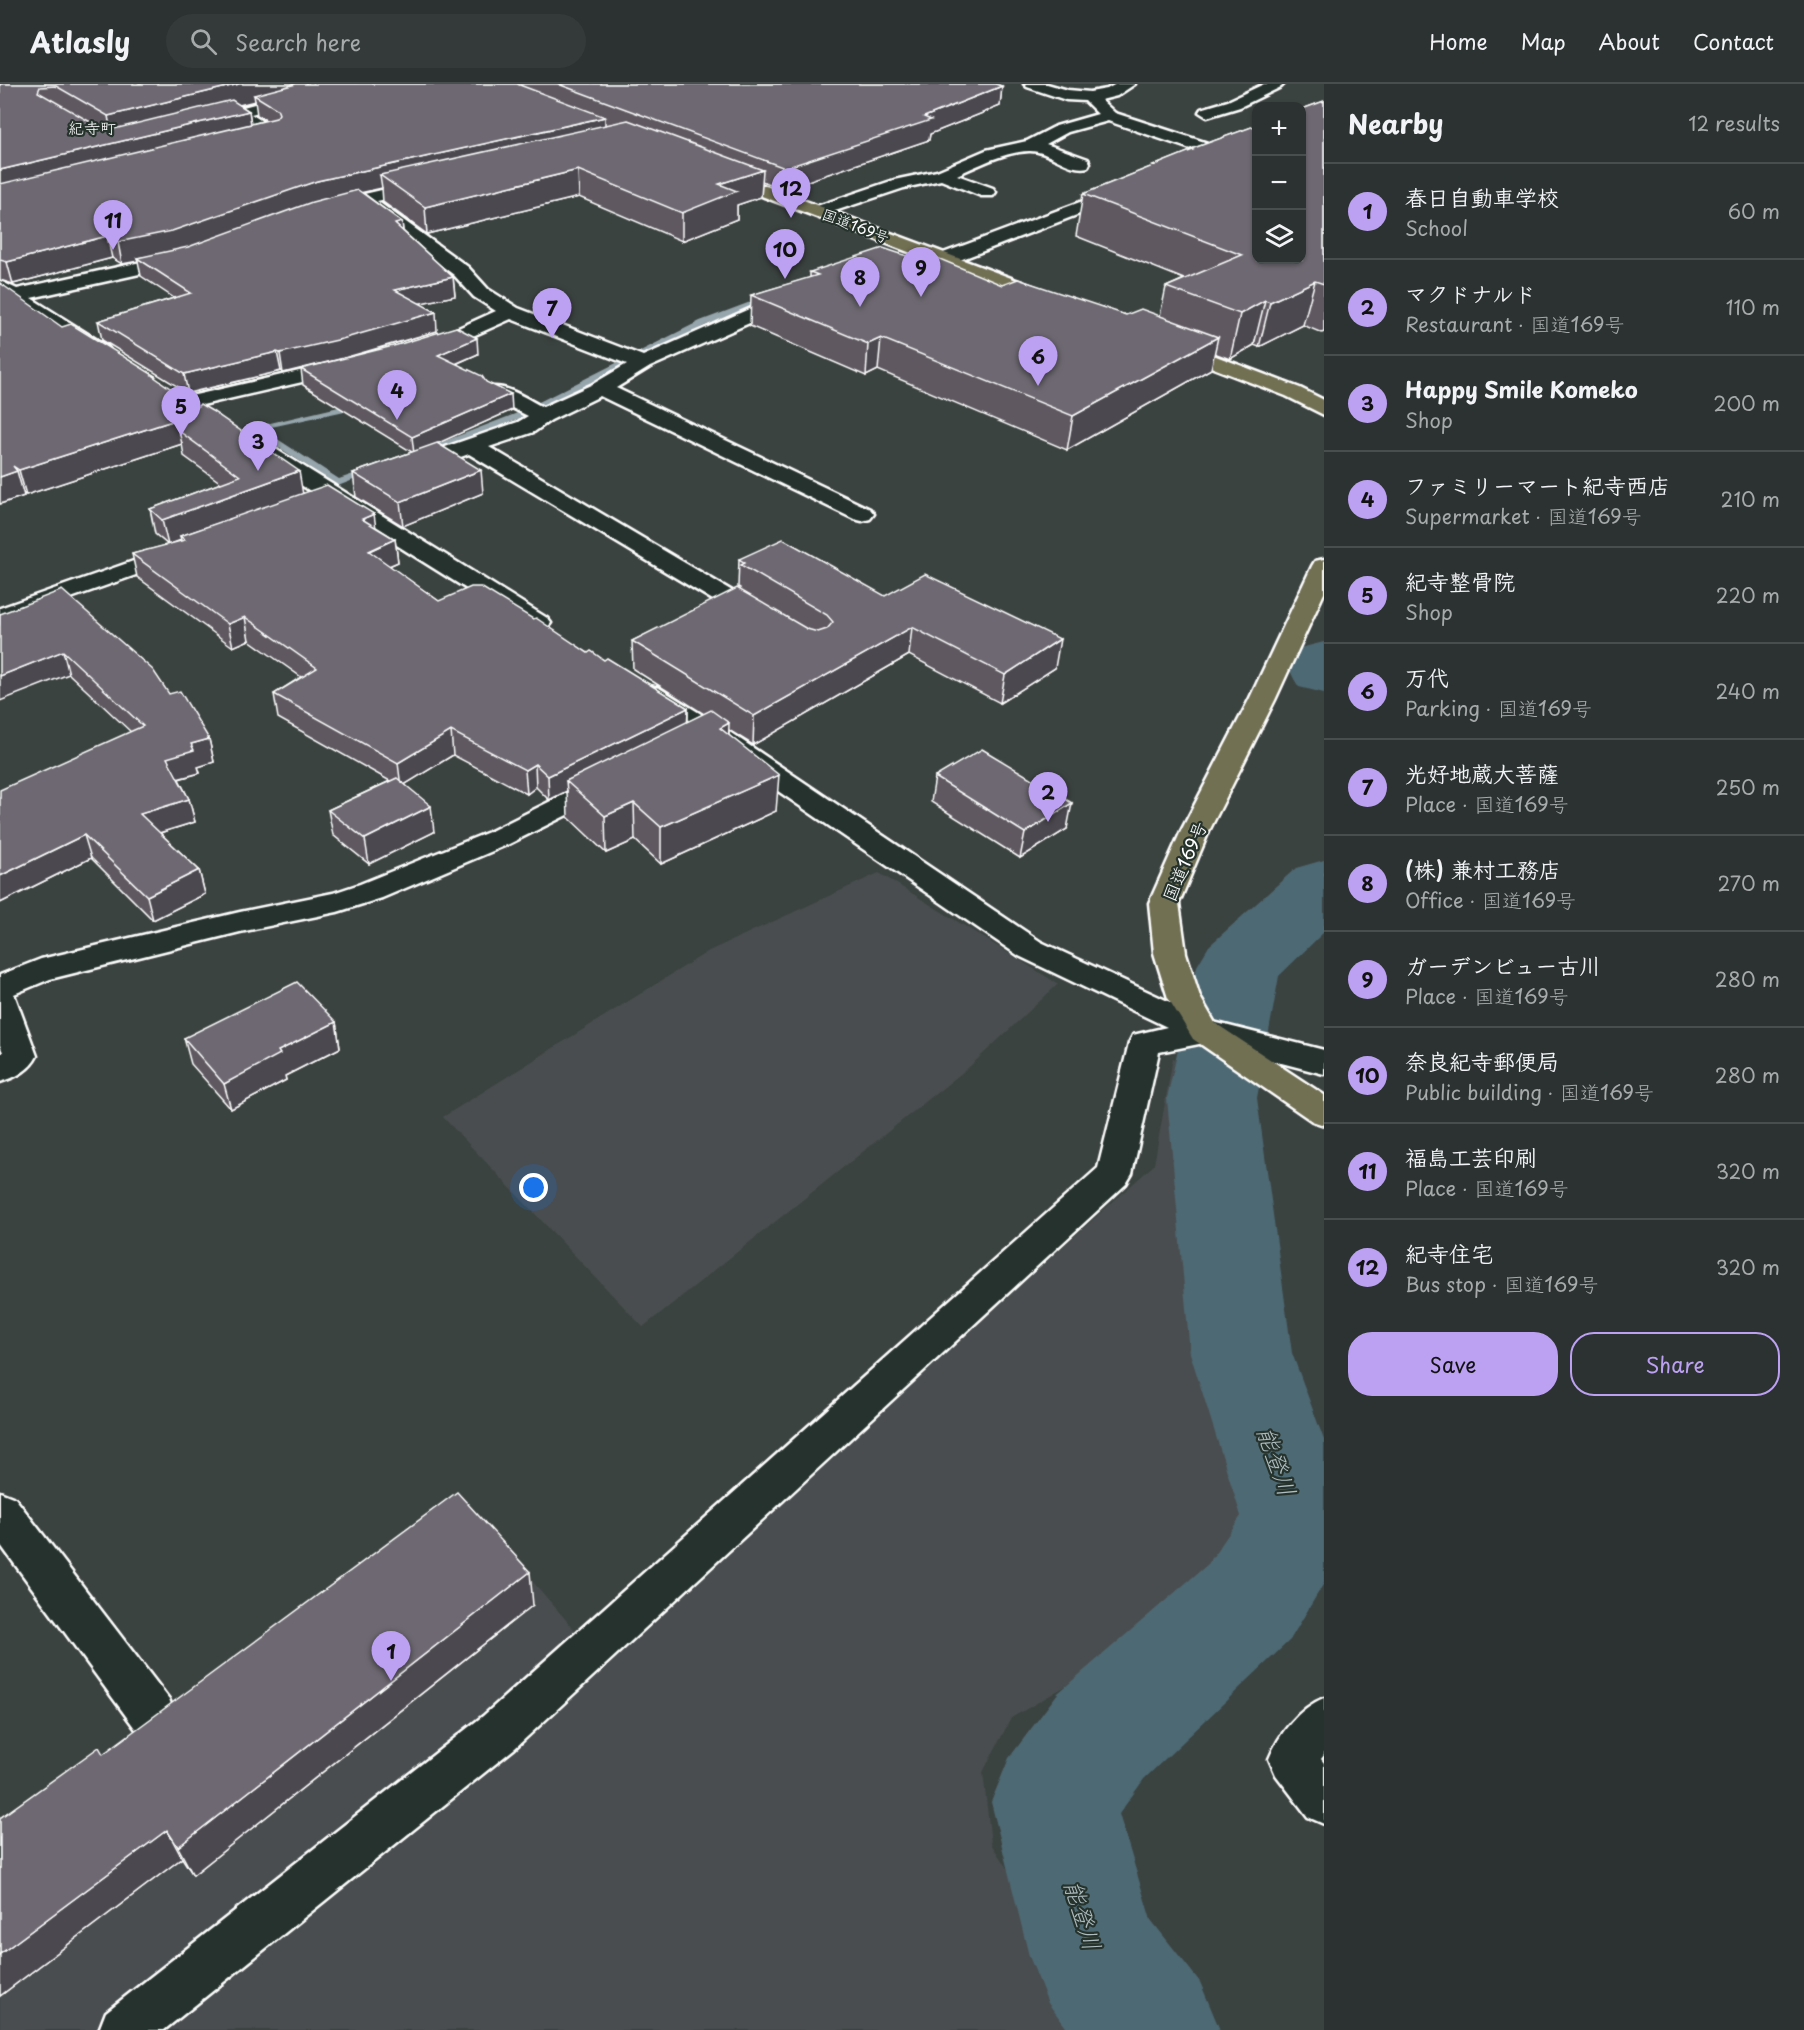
<!DOCTYPE html>
<meta charset="utf-8">
<style>
body{margin:0;font-family:"Playpen Sans","Klee One",sans-serif;background:#343a39;color:#f1f3f6}
.controls{position:absolute;right:18px;top:18px;display:grid;overflow:hidden;border-radius:12px;box-shadow:0 2px 4px #0004}
.controls button{width:54px;height:54px;display:grid;place-items:center;padding:0;border:0;border-bottom:2px solid #484d4d;background:#2c3231;color:#f1f3f6;font:30px sans-serif}
.you{position:absolute;left:534px;top:1104px;width:21px;height:21px;margin:-15px;border:4px solid #fff;border-radius:50%;background:#1a73e8;box-shadow:0 0 0 9px #1a73e833}
.badge{display:grid;place-items:center;width:39px;height:39px;border-radius:50%;background:#bca0f2;color:#111;font-size:20px;font-weight:700}
.pin{position:absolute;translate:-50% -50px;filter:drop-shadow(0 2px 3px #0008)}
.pin::after{content:'';position:absolute;top:32px;width:21px;height:18px;background:inherit;clip-path:polygon(0 0,100% 0,50% 100%)}
.list{margin:0;padding:0;list-style:none}
h2{display:flex;justify-content:space-between;align-items:center;height:78px;margin:0;padding:0 24px;font-size:26px}
h2 small{font-size:20px;font-weight:400;color:#a6aaab}
.list li{display:grid;grid-template-columns:39px 1fr auto;gap:18px;align-items:center;box-sizing:border-box;height:96px;padding:0 24px;border-top:2px solid #484d4d}
.list b{display:block;font-size:22px;white-space:nowrap}
.list p{margin:0;font-size:20px;white-space:nowrap;color:#a6aaab}
.list em{font-size:20px;font-style:normal;color:#a6aaab}
.actions{display:flex;gap:12px;padding:18px 24px}
.actions a{flex:1;padding:14px 0;border:2px solid #bca0f2;border-radius:24px;text-align:center;font-size:21px;color:#bca0f2}
.actions .main{background:#bca0f2;color:#111}
.icon{flex:none;width:33px;height:33px;fill:none;stroke:currentColor;stroke-width:2;stroke-linecap:round;stroke-linejoin:round}
.map{position:relative;flex:none;width:1324px;height:1946px;overflow:hidden}
header{display:flex;align-items:center;gap:36px;box-sizing:border-box;height:84px;padding:0 30px;background:#2c3231;border-bottom:2px solid #484d4d}
header strong{font-size:28px}
nav{display:flex;gap:33px;margin-inline-start:auto;font-size:21px}
.search{width:420px;height:54px;background:#343a39;display:flex;align-items:center;gap:15px;box-sizing:border-box;padding:0 21px;border-radius:33px;color:#a6aaab;font-size:22px}
main{display:flex}
aside{flex:1;background:#2c3231}
.map>svg:first-child{display:block}
.built{fill:#4a4e4f}
.lines{fill:none;stroke-linecap:round;stroke-linejoin:round}
.stream{fill:#95a5ab;fill-rule:evenodd}
.river{fill:#4e6973;fill-rule:evenodd}
.minor-casing{stroke:#fff;stroke-width:5}
.highway-casing{stroke:#fff;stroke-width:5}
.minor{fill:#26332d;fill-rule:evenodd}
.highway{fill:#716f52;fill-rule:evenodd}
.wall{fill:#5e5961;stroke:#fff;stroke-width:1.5;fill-rule:evenodd}
.shaded-wall{fill:#4c484f;stroke:#fff;stroke-width:1.5}
.building{fill:#6d6771;stroke:#fff;stroke-width:1.5}
.labels{text-anchor:middle;dominant-baseline:central;stroke-width:4.5;stroke-linejoin:round;paint-order:stroke}
.far-street-label{font-size:15px;fill:#fff;stroke:#26332d}
.far-neighbourhood-label{font-size:16px;fill:#fff;stroke:#26332d}
.street-label{font-size:18px;fill:#fff;stroke:#26332d}
.near-water-label{font-size:24px;font-style:italic;fill:#afbcc0;stroke:#26332d}
</style>
<header>
<strong>Atlasly</strong>
<div class="search"><svg class="icon" aria-label="search" viewBox="0 0 24 24"><circle cx="10" cy="10" r="6"/><path d="M15 15l6 6"/></svg>Search here</div>
<nav><a>Home</a><a>Map</a><a>About</a><a>Contact</a></nav>
</header>
<main>
<div class="map">
<svg width="1324" height="1946" viewBox="0 0 1324 1946">
<rect width="100%" height="100%" fill="#3b4341"/>
<filter id="ink" filterUnits="userSpaceOnUse"><feTurbulence type="fractalNoise" baseFrequency=".0167" numOctaves="2"/><feDisplacementMap in="SourceGraphic" scale="12" xChannelSelector="R" yChannelSelector="G"/><feConvolveMatrix kernelMatrix="1 2 1 2 8 2 1 2 1" color-interpolation-filters="sRGB"/></filter>
<g filter="url(#ink)">
<g class="built">
<path d="M 879,789 L 1058,900 L 969,983 L 643,1243 L 443,1033 L 709,867 Z"/>
<path d="M 1173,974 L 1208,996 L 1230,1256 L 1215,1286 L 1268,1423 L 1234,1492 L 1139,1559 L 1011,1634 L 983,1688 L 991,1760 L 1113,1946 L 0,1946 L 0,1767 L 466,1421 L 605,1581 L 1038,1185 L 1154,1081 Z"/>
</g>
<g class="lines">
<g class="stream">
<path d="M 769,211 L 773,214 L 772,216 L 706,241 L 521,334 L 425,370 L 416,368 L 515,330 L 700,237 Z"/>
<path d="M 360,318 L 363,319 L 363,323 L 262,345 L 339,395 L 371,384 L 376,387 L 338,402 L 249,344 Z"/>
</g>
<g class="river">
<path d="M 1324,558 L 1324,609 L 1299,603 C 1287,584 1287,583 1300,564 Z"/>
<path d="M 1324,776 L 1324,848 L 1279,892 L 1257,1014 L 1292,1269 L 1324,1356 L 1324,1499 L 1290,1556 L 1144,1695 L 1119,1730 L 1151,1836 L 1200,1898 L 1220,1946 L 1068,1946 L 1048,1919 L 1029,1872 L 991,1718 L 1009,1674 L 1058,1609 L 1208,1480 L 1241,1432 L 1190,1269 L 1167,1014 L 1197,882 L 1209,862 L 1296,784 Z"/>
</g>
<defs>
<g id="minor">
<path d="M 330,0 L 356,0 L 353,3 L 251,30 L 280,49 L 278,52 L 248,59 L 240,54 L 242,51 L 257,47 L 232,32 L 230,29 L 232,26 Z"/>
<path d="M 1024,0 L 1047,0 L 1068,6 L 1090,8 L 1107,5 L 1116,0 L 1135,0 L 1117,12 L 1101,16 L 1115,29 L 1226,65 L 1228,69 L 1226,73 L 1214,73 L 1108,37 L 1068,48 L 1046,60 L 1088,75 L 1090,79 L 1088,83 C 1068,88 1049,66 1029,67 C 1004,68 979,81 957,91 L 993,104 L 996,108 L 993,112 L 981,112 L 941,96 L 904,104 L 820,132 L 814,131 L 811,127 L 814,123 L 894,96 L 937,87 L 986,66 L 1027,57 L 1056,42 L 1098,30 L 1085,17 L 1066,16 L 1027,3 Z"/>
<path d="M 1264,0 L 1284,0 L 1281,3 L 1240,23 L 1207,33 L 1199,28 L 1201,25 L 1228,17 Z"/>
<path d="M 425,96 L 431,97 L 434,101 L 431,105 L 377,117 L 468,183 L 488,205 L 518,224 L 643,272 L 785,209 L 799,209 L 802,213 L 799,217 L 650,283 L 616,304 L 870,425 L 874,430 L 870,435 L 862,437 L 854,435 L 600,312 L 551,336 L 534,348 L 489,363 L 771,530 L 775,535 L 771,540 L 762,543 L 753,540 L 469,370 L 418,388 L 410,390 L 402,388 L 399,383 L 402,378 L 518,338 L 528,332 L 488,312 L 485,308 L 488,304 C 505,299 527,315 543,323 L 593,300 L 627,280 L 511,235 L 466,255 L 423,268 L 416,266 L 413,262 L 416,258 L 452,247 L 496,227 L 474,213 L 454,191 L 361,121 L 327,129 L 321,128 L 318,124 L 321,120 Z"/>
<path d="M 1123,102 L 1129,103 L 1132,107 L 1129,111 L 952,179 L 938,179 L 936,175 L 938,171 Z"/>
<path d="M 182,169 L 189,171 L 191,175 L 189,179 L 31,214 L 107,262 L 110,266 L 107,270 L 93,270 L 0,211 L 0,197 L 17,205 Z"/>
<path d="M 347,276 L 354,278 L 357,282 L 354,286 L 185,325 L 178,323 L 174,319 L 178,315 Z"/>
<path d="M 261,359 L 269,361 L 547,534 L 551,539 L 547,544 L 538,547 L 529,544 L 253,371 L 250,366 L 253,361 Z"/>
<path d="M 176,462 L 184,464 L 188,469 L 184,474 L 0,539 L 0,524 Z"/>
<path d="M 650,602 L 659,604 L 722,643 L 1041,858 L 1213,938 L 1324,966 L 1324,990 L 1204,959 L 1159,968 L 1132,1090 L 1126,1100 L 515,1664 L 164,1946 L 99,1946 L 106,1928 L 483,1632 L 1098,1084 L 1129,959 L 1133,951 L 1167,943 L 1019,872 L 702,655 L 641,616 L 637,610 L 641,604 Z"/>
<path d="M 607,691 L 617,694 L 621,700 L 617,706 L 509,760 L 382,814 L 337,828 L 240,848 L 50,895 L 14,910 L 37,972 C 30,986 15,994 0,998 L 0,970 L 3,968 L 0,961 L 0,891 L 41,875 L 240,828 L 333,809 L 360,800 L 489,748 L 597,694 Z"/>
<path d="M 0,1408 L 15,1414 L 169,1615 L 175,1631 L 169,1647 L 153,1653 L 137,1647 L 0,1460 Z"/>
<path d="M 1324,1614 L 1324,1671 L 1321,1675 L 1324,1679 L 1324,1740 L 1308,1733 L 1276,1691 L 1269,1675 C 1279,1650 1299,1624 1324,1614 Z"/>
</g>
<g id="highway">
<path d="M 720,85 L 1054,210 L 1057,214 L 1054,218 L 1040,218 L 714,94 L 712,90 L 714,86 Z"/>
<path d="M 1171,255 L 1300,304 L 1324,316 L 1324,331 L 1286,312 L 1164,265 L 1161,261 L 1164,257 Z"/>
<path d="M 1324,475 L 1324,509 L 1275,616 L 1209,747 L 1179,819 L 1186,869 L 1200,913 L 1215,939 L 1324,1011 L 1324,1041 L 1312,1037 L 1193,955 L 1168,914 L 1154,869 L 1149,819 L 1181,747 L 1249,616 L 1312,482 L 1315,477 Z"/>
</g>
</defs>
<use href="#minor" class="minor-casing"/>
<use href="#highway" class="highway-casing"/>
<use href="#minor" class="minor"/>
<use href="#highway" class="highway"/>
</g>
<g class="wall">
<path d="M 0,0 L 995,0 L 1002,2 L 1000,22 L 930,50 L 929,56 L 784,105 L 762,97 L 761,113 L 737,121 L 737,135 L 682,157 L 579,113 L 427,150 L 383,118 L 382,104 L 362,108 L 402,138 L 403,147 L 453,193 L 455,212 L 420,219 L 437,247 L 349,273 L 478,270 L 456,280 L 486,298 L 512,326 L 435,360 L 483,409 L 403,442 L 356,413 L 353,389 L 412,368 L 303,301 L 301,285 L 323,279 L 283,289 L 281,287 L 188,309 L 102,256 L 98,237 L 174,214 L 141,192 L 138,177 L 122,180 L 112,174 L 13,200 L 0,196 ZM 255,17 L 257,31 L 266,36 L 251,40 L 249,27 L 239,21 Z"/>
<path d="M 1324,17 L 1324,248 L 1322,249 L 1303,241 L 1259,263 L 1254,261 L 1230,275 L 1214,269 L 1211,285 L 1067,366 L 878,286 L 866,292 L 750,242 L 751,211 L 810,194 L 810,188 L 922,177 L 1002,201 L 1126,231 L 1160,232 L 1166,203 L 1184,195 L 1076,152 L 1083,110 L 1191,67 L 1191,65 Z"/>
<path d="M 62,243 L 155,292 L 155,294 L 303,409 L 376,443 L 395,455 L 398,478 L 389,482 L 439,517 L 533,535 L 588,569 L 604,576 L 688,624 L 688,638 L 704,630 L 633,585 L 632,557 L 740,506 L 740,504 L 738,503 L 739,475 L 885,512 L 1055,584 L 1000,619 L 909,571 L 753,661 L 729,646 L 729,651 L 776,727 L 661,780 L 635,756 L 606,769 L 568,733 L 567,707 L 549,716 L 536,703 L 527,710 L 453,671 L 405,700 L 434,748 L 369,780 L 333,751 L 328,726 L 390,697 L 278,634 L 274,610 L 301,593 L 249,556 L 233,563 L 137,493 L 132,470 L 168,461 L 155,450 L 150,425 L 221,399 L 184,372 L 182,360 L 26,411 L 23,409 L 24,412 L 0,420 Z"/>
<path d="M 0,530 L 169,610 L 209,655 L 214,678 L 198,683 L 200,689 L 179,695 L 189,715 L 195,738 L 160,749 L 199,786 L 205,810 L 153,836 L 91,774 L 0,819 L 131,648 L 69,590 Z"/>
<path d="M 935,693 L 1067,745 L 1020,774 L 931,718 Z"/>
<path d="M 336,938 L 340,964 L 285,992 L 286,996 L 231,1025 L 191,980 L 184,954 Z"/>
<path d="M 533,1521 L 193,1791 L 182,1774 L 0,1912 L 0,1734 L 103,1670 Z"/>
</g>
<g class="shaded-wall">
<path d="M 239,0 L 321,0 L 254,11 L 255,17 L 112,53 L 108,32 Z"/>
<path d="M 1002,2 L 1000,22 L 930,50 L 929,56 L 784,105 L 785,84 L 924,33 Z"/>
<path d="M 249,27 L 252,47 L 0,109 L 0,86 Z"/>
<path d="M 605,33 L 605,53 L 380,91 L 382,104 L 320,118 L 176,169 L 137,174 L 138,177 L 122,180 L 118,158 L 317,97 Z"/>
<path d="M 578,86 L 579,113 L 427,150 L 425,123 Z"/>
<path d="M 763,86 L 761,113 L 737,121 L 737,135 L 682,157 L 682,129 L 719,100 Z"/>
<path d="M 402,138 L 404,156 L 395,140 Z"/>
<path d="M 107,152 L 112,174 L 13,200 L 7,178 Z"/>
<path d="M 453,193 L 455,212 L 397,224 L 395,206 Z"/>
<path d="M 1315,197 L 1303,241 L 1259,263 L 1270,218 Z"/>
<path d="M 1265,216 L 1254,261 L 1230,275 L 1240,230 Z"/>
<path d="M 436,228 L 437,247 L 344,274 L 283,289 L 280,269 Z"/>
<path d="M 1218,253 L 1211,285 L 1067,366 L 1073,332 Z"/>
<path d="M 477,254 L 478,270 L 439,287 L 438,271 Z"/>
<path d="M 881,254 L 878,286 L 866,292 L 868,260 Z"/>
<path d="M 277,268 L 281,287 L 188,309 L 184,290 Z"/>
<path d="M 511,310 L 512,326 L 414,370 L 412,353 Z"/>
<path d="M 191,331 L 179,347 L 182,360 L 26,411 L 19,386 Z"/>
<path d="M 481,386 L 483,409 L 403,442 L 400,418 Z"/>
<path d="M 17,387 L 24,412 L 0,420 L 0,393 Z"/>
<path d="M 299,387 L 303,411 L 180,452 L 181,456 L 168,461 L 162,436 Z"/>
<path d="M 374,430 L 377,452 L 362,435 Z"/>
<path d="M 395,455 L 398,478 L 372,489 L 369,467 Z"/>
<path d="M 245,533 L 249,556 L 233,563 L 228,540 Z"/>
<path d="M 912,543 L 909,571 L 753,661 L 754,632 Z"/>
<path d="M 1060,555 L 1055,584 L 1000,619 L 1005,591 Z"/>
<path d="M 63,567 L 69,590 L 0,617 L 0,592 Z"/>
<path d="M 688,624 L 687,648 L 566,697 L 567,707 L 549,716 L 548,692 Z"/>
<path d="M 729,639 L 728,675 L 720,644 Z"/>
<path d="M 451,647 L 453,671 L 401,703 L 398,679 Z"/>
<path d="M 209,655 L 214,678 L 198,683 L 200,689 L 173,696 L 167,674 L 191,660 Z"/>
<path d="M 535,680 L 536,703 L 527,710 L 525,686 Z"/>
<path d="M 779,691 L 776,727 L 661,780 L 661,743 Z"/>
<path d="M 189,715 L 195,738 L 146,753 L 140,730 Z"/>
<path d="M 634,719 L 635,756 L 606,769 L 605,732 Z"/>
<path d="M 1072,719 L 1067,745 L 1020,774 L 1025,749 Z"/>
<path d="M 431,722 L 434,748 L 369,780 L 365,755 Z"/>
<path d="M 84,751 L 91,774 L 0,819 L 0,792 Z"/>
<path d="M 199,786 L 205,810 L 153,836 L 147,812 Z"/>
<path d="M 336,938 L 340,964 L 285,992 L 286,996 L 231,1025 L 224,1000 L 278,967 Z"/>
<path d="M 530,1488 L 533,1521 L 193,1791 L 178,1763 Z"/>
<path d="M 167,1746 L 182,1774 L 0,1912 L 0,1870 Z"/>
</g>
<g class="building">
<path d="M 0,0 L 239,0 L 108,32 L 56,2 L 40,3 L 38,8 L 106,47 L 232,16 L 249,27 L 0,86 Z"/>
<path d="M 296,0 L 517,0 L 605,33 L 317,97 L 172,147 L 118,158 L 107,152 L 7,178 L 0,176 L 0,100 L 276,34 L 279,30 L 277,25 L 254,11 Z"/>
<path d="M 558,0 L 995,0 L 1002,2 L 924,33 L 931,36 L 785,84 Z"/>
<path d="M 1324,17 L 1324,200 L 1315,197 L 1270,218 L 1265,216 L 1240,230 L 1166,203 L 1242,171 L 1083,110 L 1193,66 L 1191,65 L 1257,41 L 1257,176 L 1302,176 L 1302,25 Z"/>
<path d="M 628,36 L 763,86 L 719,100 L 737,107 L 682,129 L 578,86 L 425,123 L 380,91 Z"/>
<path d="M 358,106 L 402,138 L 395,140 L 453,193 L 395,206 L 436,228 L 342,255 L 280,269 L 277,268 L 184,290 L 98,237 L 191,209 L 137,174 L 188,163 L 312,118 Z"/>
<path d="M 883,164 L 922,177 L 935,173 L 1002,201 L 1018,195 L 1126,231 L 1141,225 L 1218,253 L 1073,332 L 881,254 L 868,260 L 751,211 L 818,191 L 810,188 Z"/>
<path d="M 0,199 L 62,243 L 71,240 L 155,292 L 153,292 L 197,323 L 200,320 L 212,327 L 299,387 L 162,436 L 150,425 L 240,392 L 179,347 L 191,331 L 19,386 L 13,382 L 17,387 L 0,393 Z"/>
<path d="M 456,243 L 477,254 L 438,271 L 482,292 L 486,298 L 511,310 L 412,353 L 301,285 L 397,261 Z"/>
<path d="M 437,359 L 481,386 L 400,418 L 353,389 Z"/>
<path d="M 327,401 L 374,430 L 362,435 L 395,455 L 369,467 L 439,517 L 471,503 L 481,503 L 533,535 L 536,534 L 588,569 L 591,567 L 604,576 L 607,574 L 688,624 L 548,692 L 535,680 L 525,686 L 451,647 L 398,679 L 274,610 L 317,584 L 245,533 L 228,540 L 132,470 L 185,456 L 180,452 Z"/>
<path d="M 783,455 L 885,512 L 925,490 L 1060,555 L 1005,591 L 912,543 L 754,632 L 632,557 L 737,504 L 807,545 L 818,548 L 827,545 L 833,538 L 827,531 L 741,481 L 745,479 L 739,475 Z"/>
<path d="M 62,506 L 153,586 L 169,610 L 180,607 L 209,655 L 191,660 L 194,666 L 167,674 L 189,715 L 140,730 L 199,786 L 147,812 L 84,751 L 0,792 L 0,706 L 143,642 L 63,567 L 0,592 L 0,530 Z"/>
<path d="M 711,626 L 729,639 L 720,644 L 779,691 L 661,743 L 634,719 L 605,732 L 566,697 Z"/>
<path d="M 982,665 L 1072,719 L 1025,749 L 935,693 Z"/>
<path d="M 397,694 L 431,722 L 365,755 L 328,726 Z"/>
<path d="M 297,898 L 336,938 L 278,967 L 280,970 L 224,1000 L 184,954 Z"/>
<path d="M 457,1408 L 530,1488 L 178,1763 L 167,1746 L 0,1870 L 0,1734 L 99,1663 L 103,1670 Z"/>
</g>
</g>
<g class="labels">
<g class="far-street-label">
<text transform="translate(856 141) rotate(21)">国道169号</text>
</g>
<g class="far-neighbourhood-label">
<text x="92" y="43">紀寺町</text>
</g>
<g class="street-label">
<text transform="translate(1184 777) rotate(-67)">国道169号</text>
</g>
<g class="near-water-label">
<text transform="translate(1278 1377) rotate(71)">能登川</text>
<text transform="translate(1084 1831) rotate(73)">能登川</text>
</g>
</g>
</svg>
<div class="controls">
<button>+</button>
<button>−</button>
<button><svg class="icon" aria-label="layers" viewBox="0 0 24 24"><path d="M12 4l9 5-9 5-9-5zM3 14l9 5 9-5"/></svg></button>
</div>
<div class="you"></div>
<div class="pin badge" style="left:391px;top:1597px">1</div>
<div class="pin badge" style="left:1048px;top:738px">2</div>
<div class="pin badge" style="left:258px;top:387px">3</div>
<div class="pin badge" style="left:397px;top:336px">4</div>
<div class="pin badge" style="left:181px;top:352px">5</div>
<div class="pin badge" style="left:1038px;top:302px">6</div>
<div class="pin badge" style="left:552px;top:254px">7</div>
<div class="pin badge" style="left:860px;top:223px">8</div>
<div class="pin badge" style="left:921px;top:213px">9</div>
<div class="pin badge" style="left:785px;top:195px">10</div>
<div class="pin badge" style="left:113px;top:166px">11</div>
<div class="pin badge" style="left:791px;top:134px">12</div>
</div>
<aside>
<h2>Nearby<small>12 results</small></h2>
<ul class="list">
<li><span class="badge">1</span><div><b>春日自動車学校</b><p>School</p></div><em>60 m</em></li>
<li><span class="badge">2</span><div><b>マクドナルド</b><p>Restaurant · 国道169号</p></div><em>110 m</em></li>
<li><span class="badge">3</span><div><b>Happy Smile Komeko</b><p>Shop</p></div><em>200 m</em></li>
<li><span class="badge">4</span><div><b>ファミリーマート紀寺西店</b><p>Supermarket · 国道169号</p></div><em>210 m</em></li>
<li><span class="badge">5</span><div><b>紀寺整骨院</b><p>Shop</p></div><em>220 m</em></li>
<li><span class="badge">6</span><div><b>万代</b><p>Parking · 国道169号</p></div><em>240 m</em></li>
<li><span class="badge">7</span><div><b>光好地蔵大菩薩</b><p>Place · 国道169号</p></div><em>250 m</em></li>
<li><span class="badge">8</span><div><b>(株) 兼村工務店</b><p>Office · 国道169号</p></div><em>270 m</em></li>
<li><span class="badge">9</span><div><b>ガーデンビュー古川</b><p>Place · 国道169号</p></div><em>280 m</em></li>
<li><span class="badge">10</span><div><b>奈良紀寺郵便局</b><p>Public building · 国道169号</p></div><em>280 m</em></li>
<li><span class="badge">11</span><div><b>福島工芸印刷</b><p>Place · 国道169号</p></div><em>320 m</em></li>
<li><span class="badge">12</span><div><b>紀寺住宅</b><p>Bus stop · 国道169号</p></div><em>320 m</em></li>
</ul>
<div class="actions"><a class="main">Save</a><a>Share</a></div>
</aside>
</main>
